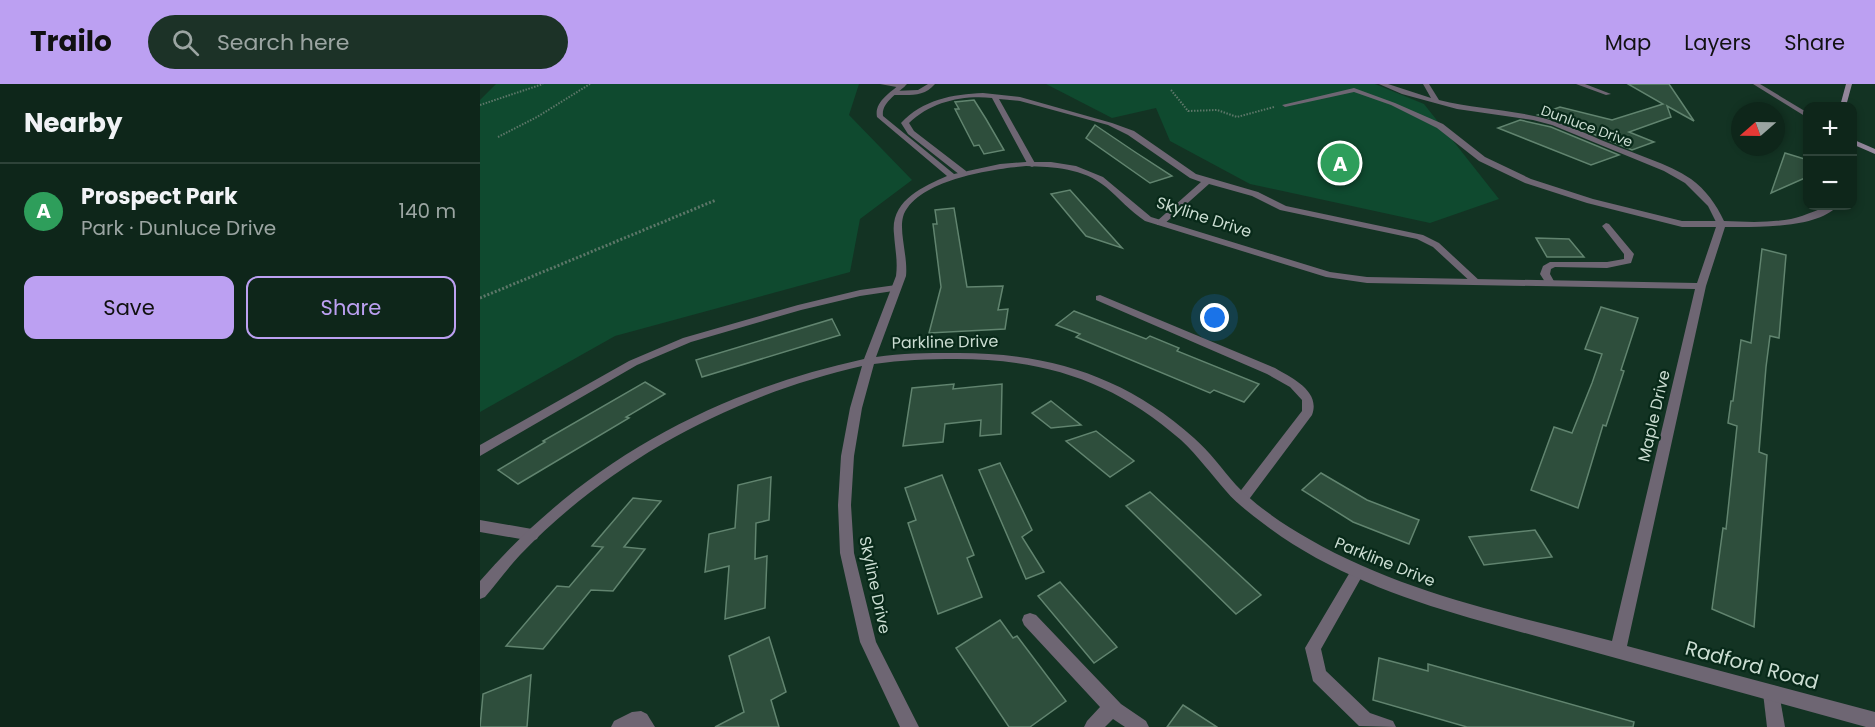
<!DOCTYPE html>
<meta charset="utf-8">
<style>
body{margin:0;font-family:Poppins,sans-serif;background:#1c3227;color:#f1f3f6}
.controls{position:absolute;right:18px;top:18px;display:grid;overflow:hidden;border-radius:12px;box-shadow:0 3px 9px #0003}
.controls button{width:54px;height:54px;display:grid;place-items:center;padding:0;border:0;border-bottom:2px solid #2e4339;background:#0e261a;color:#f1f3f6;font:30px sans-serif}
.compass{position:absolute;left:1251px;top:18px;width:54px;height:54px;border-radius:50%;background:#0e261a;box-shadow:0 3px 9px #0003;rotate:250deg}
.you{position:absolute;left:735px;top:234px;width:21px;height:21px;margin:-15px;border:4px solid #fff;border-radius:50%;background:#1a73e8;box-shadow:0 0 0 9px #1a73e833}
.badge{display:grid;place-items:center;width:39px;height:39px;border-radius:50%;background:#bca0f2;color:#fff;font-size:20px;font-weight:700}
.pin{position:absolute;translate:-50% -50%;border:3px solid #fff;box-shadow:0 2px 6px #0006}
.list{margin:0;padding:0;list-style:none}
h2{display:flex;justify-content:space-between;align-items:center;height:78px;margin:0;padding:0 24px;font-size:26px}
h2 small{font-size:20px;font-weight:400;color:#9ba5a2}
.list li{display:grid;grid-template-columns:39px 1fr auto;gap:18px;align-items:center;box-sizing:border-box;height:96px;padding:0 24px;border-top:2px solid #2e4339}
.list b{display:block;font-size:22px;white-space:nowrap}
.list p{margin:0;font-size:20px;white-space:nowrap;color:#9ba5a2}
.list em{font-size:20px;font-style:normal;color:#9ba5a2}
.actions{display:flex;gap:12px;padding:18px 24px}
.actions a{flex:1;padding:14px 0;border:2px solid #bca0f2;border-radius:12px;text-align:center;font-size:21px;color:#bca0f2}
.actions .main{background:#bca0f2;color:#111}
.icon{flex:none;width:33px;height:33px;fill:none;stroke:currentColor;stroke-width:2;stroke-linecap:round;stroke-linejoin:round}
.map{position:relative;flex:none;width:1395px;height:643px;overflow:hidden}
header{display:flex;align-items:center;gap:36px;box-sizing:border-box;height:84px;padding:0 30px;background:#bca0f2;color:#111}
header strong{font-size:28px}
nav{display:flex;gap:33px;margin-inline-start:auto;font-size:21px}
.search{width:420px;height:54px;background:#1c3227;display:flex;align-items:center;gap:15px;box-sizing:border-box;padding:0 21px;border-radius:33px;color:#9ba5a2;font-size:22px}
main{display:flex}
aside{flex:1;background:#0e261a}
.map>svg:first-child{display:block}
.green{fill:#0f4a2f}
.building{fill:#2e4e3c;stroke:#61846f;stroke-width:1.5}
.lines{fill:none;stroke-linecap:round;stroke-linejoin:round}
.path-far1{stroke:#5d7769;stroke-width:2;stroke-dasharray:1.5 1.5;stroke-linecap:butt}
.path{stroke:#5d7769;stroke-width:3;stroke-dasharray:2 2;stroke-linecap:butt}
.lane{fill:#6e6673;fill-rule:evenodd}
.street{fill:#6e6673;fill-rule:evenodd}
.secondary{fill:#93869b;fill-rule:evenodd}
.labels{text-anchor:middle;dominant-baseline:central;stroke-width:4.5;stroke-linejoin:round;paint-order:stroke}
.far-street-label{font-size:14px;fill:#cbddd2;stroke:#082919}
.street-label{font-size:16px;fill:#cbddd2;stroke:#082919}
.near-street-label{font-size:20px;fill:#cbddd2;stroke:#082919}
</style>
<header>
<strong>Trailo</strong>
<div class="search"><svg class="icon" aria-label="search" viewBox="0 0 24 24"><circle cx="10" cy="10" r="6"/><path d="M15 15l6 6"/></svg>Search here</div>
<nav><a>Map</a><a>Layers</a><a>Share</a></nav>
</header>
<main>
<aside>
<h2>Nearby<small></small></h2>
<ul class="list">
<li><span class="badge" style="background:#2e9e5b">A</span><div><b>Prospect Park</b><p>Park · Dunluce Drive</p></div><em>140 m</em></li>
</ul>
<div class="actions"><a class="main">Save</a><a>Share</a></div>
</aside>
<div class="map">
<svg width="1395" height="643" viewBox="0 0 1395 643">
<rect width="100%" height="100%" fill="#133323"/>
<g class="green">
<path d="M 16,0 L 379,0 L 369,31 L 432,96 L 380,135 L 370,188 L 135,252 L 0,328 L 0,16 Z"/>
<path d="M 566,0 L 895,0 L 944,20 L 1019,115 L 950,139 L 770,100 L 690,57 L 676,24 L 632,34 Z"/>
</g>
<g class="building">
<path d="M 1148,0 L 1189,0 L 1214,37 L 1187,22 L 1191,33 L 1149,48 L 1174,58 L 1152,66 L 1084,38 L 1058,31 L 1080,23 L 1132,36 L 1183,20 Z"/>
<path d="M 494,16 L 506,35 L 524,66 L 504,70 L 499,61 L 494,62 L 475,25 L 479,25 L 475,18 Z"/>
<path d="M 1040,36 L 1071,43 L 1139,71 L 1111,81 L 1018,44 Z"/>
<path d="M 615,41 L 655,68 L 692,92 L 670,99 L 606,54 Z"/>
<path d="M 1305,69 L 1328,76 L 1325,94 L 1291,109 Z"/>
<path d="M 590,106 L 642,164 L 606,152 L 571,110 Z"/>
<path d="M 474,124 L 487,203 L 523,202 L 518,226 L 528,225 L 525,245 L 449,249 L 461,203 L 453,140 L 457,140 L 455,126 Z"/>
<path d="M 1056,154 L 1089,155 L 1104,173 L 1067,173 Z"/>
<path d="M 1282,165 L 1306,171 L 1299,254 L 1290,252 L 1286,283 L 1279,368 L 1287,371 L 1274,543 L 1232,525 L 1243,444 L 1246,445 L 1257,342 L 1248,339 L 1251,317 L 1253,317 L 1261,256 L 1271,259 Z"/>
<path d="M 1121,223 L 1158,234 L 1141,286 L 1144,287 L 1126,342 L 1123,341 L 1098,424 L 1051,406 L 1074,343 L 1092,349 L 1112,299 L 1122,270 L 1105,265 Z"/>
<path d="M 594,227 L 666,255 L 670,252 L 699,264 L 697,267 L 779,300 L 764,318 L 734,306 L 730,309 L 596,253 L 600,250 L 576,241 Z"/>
<path d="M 352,235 L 360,251 L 222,293 L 216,276 Z"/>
<path d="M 165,298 L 185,310 L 146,333 L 149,334 L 38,400 L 18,386 L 65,358 L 63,357 Z"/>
<path d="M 474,300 L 473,305 L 522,300 L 521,350 L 500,352 L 501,336 L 465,340 L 463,358 L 423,362 L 432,304 Z"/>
<path d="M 571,317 L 601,341 L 571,344 L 552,329 Z"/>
<path d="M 616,347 L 654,377 L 630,393 L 586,357 Z"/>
<path d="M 520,379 L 552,446 L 542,453 L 564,488 L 546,495 L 499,386 Z"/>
<path d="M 841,389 L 887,416 L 939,436 L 929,460 L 873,438 L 822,406 Z"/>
<path d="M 462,391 L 494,471 L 487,474 L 502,513 L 458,530 L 428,439 L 436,436 L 425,404 Z"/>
<path d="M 291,393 L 289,436 L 276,439 L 275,475 L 287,472 L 285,524 L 245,535 L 249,482 L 225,488 L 229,450 L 255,444 L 258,401 Z"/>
<path d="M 670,408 L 781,511 L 756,530 L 646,422 Z"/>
<path d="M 153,414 L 181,417 L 144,463 L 165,465 L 133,507 L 111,506 L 63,565 L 26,562 L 77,502 L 89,503 L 123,463 L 112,462 Z"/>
<path d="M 1055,446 L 1072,473 L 1004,481 L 989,453 Z"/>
<path d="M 580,498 L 637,563 L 614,579 L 558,512 Z"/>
<path d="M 520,536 L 533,554 L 537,552 L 586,617 L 550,643 L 529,643 L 476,564 Z"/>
<path d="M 289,553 L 306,608 L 291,616 L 299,643 L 235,643 L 264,628 L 249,572 Z"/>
<path d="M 899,574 L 948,587 L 948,580 L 1154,638 L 1153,643 L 987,643 L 893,616 Z"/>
<path d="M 51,591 L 47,643 L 0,643 L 3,610 Z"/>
<path d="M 703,621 L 737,643 L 687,643 Z"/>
</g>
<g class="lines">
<g class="path-far1">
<path d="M 691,6 L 708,27 L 737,26 L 757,33 L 794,23"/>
<path d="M 0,21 L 63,0"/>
<path d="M 18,53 L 57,33 L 110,0"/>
</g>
<path class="path" d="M 0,214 L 236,116"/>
<g class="lane">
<path d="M 400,0 L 421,0 L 425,2 L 422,4 Z"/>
<path d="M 448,0 L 455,0 C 444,13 430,11 414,11 L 411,9 L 414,7 L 438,6 Z"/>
<path d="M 874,4 L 915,19 L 963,40 L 1005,73 L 1051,95 L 1113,115 L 1202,137 L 1241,137 L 1245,140 L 1241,143 L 1202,143 L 1107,119 L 1045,99 L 999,77 L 957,44 L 911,21 L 874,8 L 805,23 L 802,21 Z"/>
<path d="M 503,9 L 540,13 L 632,39 L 654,47 L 716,90 L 778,108 L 806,122 L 943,151 L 959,159 L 1001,198 L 996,201 L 993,200 L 953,163 L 937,155 L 800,126 L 772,112 L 729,100 L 683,141 L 677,141 L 677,137 L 721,98 L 710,94 L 648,51 L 628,41 L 540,17 L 519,15 L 556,81 L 552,83 L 548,81 L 512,14 C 482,11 451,18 429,39 L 434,47 L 486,87 L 486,91 L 480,91 L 428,50 L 421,39 C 442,16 473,10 503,9 Z"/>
<path d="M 1126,139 L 1129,140 L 1154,170 L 1151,179 L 1127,184 L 1075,183 L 1071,185 L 1070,190 L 1075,199 L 1073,201 L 1067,201 L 1060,190 L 1063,182 L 1070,178 L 1127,178 L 1144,175 L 1144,170 L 1122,142 Z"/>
<path d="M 416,201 L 420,202 L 420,206 L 380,212 L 321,226 L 211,258 L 157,281 L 0,372 L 0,361 L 149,277 L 203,254 L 318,221 L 380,206 Z"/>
<path d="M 620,211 L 795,284 C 812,294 841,307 832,331 L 767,418 L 762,419 L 757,418 L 755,414 L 822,327 L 822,316 L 810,303 L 787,290 L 616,216 L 616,212 Z"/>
<path d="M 0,436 L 52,445 L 57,447 L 59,451 L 57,455 L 52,457 L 0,448 Z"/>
<path d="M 878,481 L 883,483 L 885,487 L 841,565 L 846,587 L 890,629 L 913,637 L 916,643 L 879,642 L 833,597 L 825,564 L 873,483 Z"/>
<path d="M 550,529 L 556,531 L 641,620 L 666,637 L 669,643 L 645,643 L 633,635 L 625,643 L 604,643 L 607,637 L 620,623 L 544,541 L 542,536 L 544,531 Z"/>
<path d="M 1292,601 L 1298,603 L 1305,643 L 1287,643 L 1283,609 L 1286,603 Z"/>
<path d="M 161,627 L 167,630 L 175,643 L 131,643 L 134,637 L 152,628 Z"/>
</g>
<g class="street">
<path d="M 420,0 L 427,0 C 419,9 401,18 403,32 L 474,90 L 520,80 L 546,78 L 571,78 L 596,82 L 623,93 L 671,133 L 850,188 L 887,193 L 1217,199 L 1237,140 L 1228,122 L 1205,99 L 1184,87 L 1072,41 L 1053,36 L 977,25 L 922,10 L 899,0 L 908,0 L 951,14 L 943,0 L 949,0 L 959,16 C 990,24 1022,25 1054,32 C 1080,37 1106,50 1131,60 C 1157,71 1187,79 1211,95 C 1226,106 1236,120 1244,137 C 1266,138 1289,139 1311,135 C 1327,132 1341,122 1357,122 C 1338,145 1273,143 1245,143 L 1226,202 L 1147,562 L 1395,628 L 1395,643 L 1386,643 L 990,534 C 918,513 844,486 784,440 C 771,430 757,420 746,407 C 731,390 718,372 701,356 C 634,297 564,275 476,275 C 448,275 421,276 394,280 L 382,324 L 374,372 L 371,421 L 374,469 L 396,558 L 439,643 L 420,643 L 380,558 L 360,469 L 358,421 L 361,372 L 370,324 L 382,282 C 254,311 131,376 40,471 C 28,484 17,499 5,513 L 0,515 L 0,497 C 102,379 233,308 384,275 L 416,192 C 418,177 415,165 414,150 C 410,117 442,103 467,92 L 397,33 C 394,18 410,9 420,0 ZM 546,82 C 574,83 603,84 626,103 C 639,114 650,127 665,137 L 846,193 L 887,199 L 1215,205 L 1132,557 C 1028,530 923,509 829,455 C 803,440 777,423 756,401 C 742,385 730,368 714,354 C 644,291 566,268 473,269 C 447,269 421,269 396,273 L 426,192 C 428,173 419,148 423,133 C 435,96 513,85 546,82 Z"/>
<path d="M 1096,0 L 1105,0 L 1131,10 L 1126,11 Z"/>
<path d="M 1273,0 L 1280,0 L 1328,29 L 1328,34 Z"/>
</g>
<g class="secondary">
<path d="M 1366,0 L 1372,0 L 1366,22 L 1360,22 Z"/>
<path d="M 1372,55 L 1395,65 L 1395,70 L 1372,60 Z"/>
</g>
</g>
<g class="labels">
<g class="far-street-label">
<text transform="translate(1107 42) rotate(20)">Dunluce Drive</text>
</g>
<g class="street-label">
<text transform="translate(724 133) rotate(18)">Skyline Drive</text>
<text transform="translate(465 258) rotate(-1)">Parkline Drive</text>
<text transform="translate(1174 332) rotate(-77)">Maple Drive</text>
<text transform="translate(905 478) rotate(22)">Parkline Drive</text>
<text transform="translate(395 501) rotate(78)">Skyline Drive</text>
</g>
<g class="near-street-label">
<text transform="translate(1272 581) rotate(15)">Radford Road</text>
</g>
</g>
</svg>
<div class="controls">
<button>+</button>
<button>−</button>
</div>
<svg class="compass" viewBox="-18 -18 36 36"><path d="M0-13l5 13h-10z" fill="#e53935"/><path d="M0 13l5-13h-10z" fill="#9ba5a2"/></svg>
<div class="you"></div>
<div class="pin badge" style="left:860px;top:79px;background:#2e9e5b">A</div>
</div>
</main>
